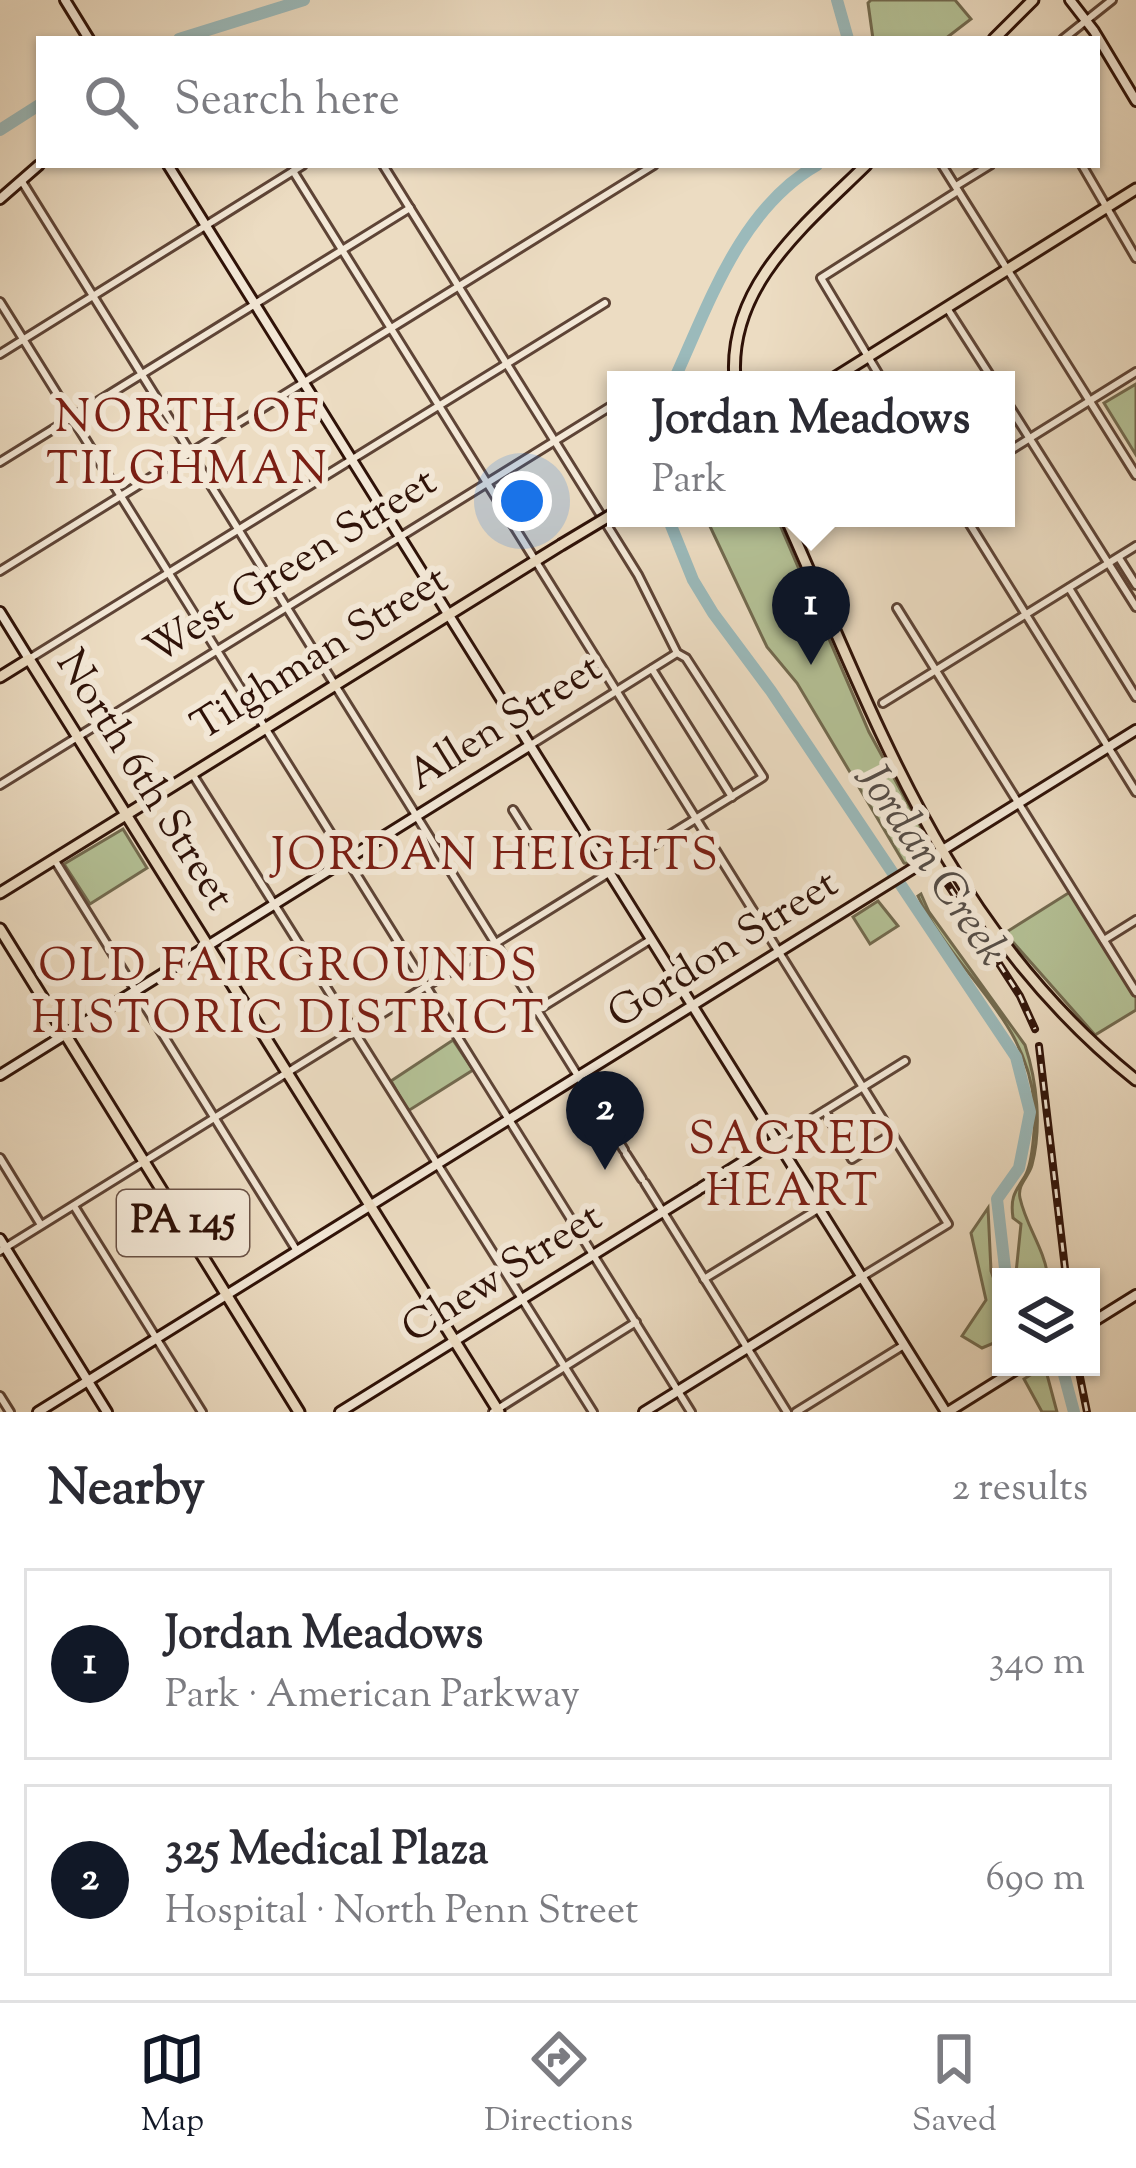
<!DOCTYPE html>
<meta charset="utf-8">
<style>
body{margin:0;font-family:"Sorts Mill Goudy",serif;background:#f2f2f3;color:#2b2b33}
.controls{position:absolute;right:36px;bottom:36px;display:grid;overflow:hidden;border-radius:0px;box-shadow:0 3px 9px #0004}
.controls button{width:108px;height:108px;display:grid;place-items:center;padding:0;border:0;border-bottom:3px solid #e1e1e2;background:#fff;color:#2b2b33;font:60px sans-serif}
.you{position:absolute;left:522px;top:501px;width:42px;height:42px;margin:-30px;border:9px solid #fff;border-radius:50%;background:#1a73e8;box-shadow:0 0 0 18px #1a73e833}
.badge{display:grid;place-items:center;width:78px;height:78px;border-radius:50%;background:#111827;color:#fff;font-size:39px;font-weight:700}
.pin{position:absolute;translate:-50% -99px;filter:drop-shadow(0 3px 6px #0008)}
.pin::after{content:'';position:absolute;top:63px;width:42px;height:36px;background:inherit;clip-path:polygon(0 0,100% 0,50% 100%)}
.popup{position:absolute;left:607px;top:371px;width:408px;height:156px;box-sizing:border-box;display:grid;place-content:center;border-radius:0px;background:#fff;filter:drop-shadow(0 3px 9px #0005);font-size:39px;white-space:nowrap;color:#7c7c81}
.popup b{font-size:45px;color:#2b2b33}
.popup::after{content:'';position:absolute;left:50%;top:100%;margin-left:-24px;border:24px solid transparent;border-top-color:#fff}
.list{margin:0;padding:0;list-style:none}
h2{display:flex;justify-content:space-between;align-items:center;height:156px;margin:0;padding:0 48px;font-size:51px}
h2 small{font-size:39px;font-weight:400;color:#7c7c81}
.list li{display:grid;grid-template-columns:78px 1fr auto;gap:36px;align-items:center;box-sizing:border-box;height:192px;margin:0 24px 24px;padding:0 24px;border:3px solid #e1e1e2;border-radius:0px}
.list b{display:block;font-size:45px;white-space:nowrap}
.list p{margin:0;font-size:39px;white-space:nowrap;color:#7c7c81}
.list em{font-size:39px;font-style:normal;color:#7c7c81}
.icon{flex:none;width:66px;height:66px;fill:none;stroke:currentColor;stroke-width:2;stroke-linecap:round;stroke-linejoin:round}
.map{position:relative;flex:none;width:1136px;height:1412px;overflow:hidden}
.search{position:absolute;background:#fff;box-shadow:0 3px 9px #0004;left:36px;right:36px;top:36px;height:132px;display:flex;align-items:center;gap:30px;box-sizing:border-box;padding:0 42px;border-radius:0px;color:#7c7c81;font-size:45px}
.sheet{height:588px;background:#fff}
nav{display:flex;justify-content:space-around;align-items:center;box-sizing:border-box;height:168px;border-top:3px solid #e1e1e2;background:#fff;font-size:33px;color:#7c7c81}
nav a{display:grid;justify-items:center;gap:6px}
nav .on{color:#111827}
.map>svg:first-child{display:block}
.green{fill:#b4c196;stroke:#726a4f;stroke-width:3}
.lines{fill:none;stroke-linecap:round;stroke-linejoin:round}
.river{stroke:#9bbabb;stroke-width:12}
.street-casing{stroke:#5e4436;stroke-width:12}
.secondary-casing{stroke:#2f1208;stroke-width:14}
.primary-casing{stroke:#2f1208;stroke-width:15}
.street{stroke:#f3e8d7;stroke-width:6}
.secondary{stroke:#f3e8d7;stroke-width:8}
.primary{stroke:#ecdcc2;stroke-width:9}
.rail-casing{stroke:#2f1208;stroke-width:8}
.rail{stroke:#f3e8d7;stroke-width:3;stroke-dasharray:9;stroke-linecap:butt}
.primary-bridge-casing{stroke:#2f1208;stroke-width:15;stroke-linecap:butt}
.primary-bridge{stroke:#ecdcc2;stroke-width:9}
.labels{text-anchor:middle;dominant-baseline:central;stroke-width:12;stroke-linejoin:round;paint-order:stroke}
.shield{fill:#f3e8d7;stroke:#6a5246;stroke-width:3}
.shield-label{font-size:39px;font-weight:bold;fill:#2f1208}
.street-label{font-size:42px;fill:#2f1208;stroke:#f3e8d7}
.neighbourhood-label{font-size:45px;letter-spacing:3px;fill:#7a1f14;stroke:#f3e8d7}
.water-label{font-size:45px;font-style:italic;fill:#554d47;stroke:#f3e8d7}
</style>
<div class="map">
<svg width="1136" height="1412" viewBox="0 0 1136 1412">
<rect width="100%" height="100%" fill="#ecdcc2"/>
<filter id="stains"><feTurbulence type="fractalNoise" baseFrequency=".00167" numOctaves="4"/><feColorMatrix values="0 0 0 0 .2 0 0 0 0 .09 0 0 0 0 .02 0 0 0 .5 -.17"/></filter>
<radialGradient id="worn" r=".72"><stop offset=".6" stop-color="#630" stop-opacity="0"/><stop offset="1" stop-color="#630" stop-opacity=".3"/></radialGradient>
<g class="green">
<path d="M 871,0 L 955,0 L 971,19 L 945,39 L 873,39 L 868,3 Z"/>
<path d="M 1136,384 L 1136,455 L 1104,403 Z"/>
<path d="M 712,518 L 777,518 L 869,732 L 930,844 L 931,851 L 913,864 L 904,863 L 797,683 L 767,647 L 707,520 Z"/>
<path d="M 123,829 L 147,868 L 90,904 L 64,864 Z"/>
<path d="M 1070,892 L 1136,997 L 1136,1010 L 1095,1035 L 1005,933 Z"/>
<path d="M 921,894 L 929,912 L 1025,1045 C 1037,1082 1042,1126 1032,1165 C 1029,1177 1017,1184 1020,1198 C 1026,1226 1044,1248 1048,1277 L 1018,1277 L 1016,1273 L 1021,1224 L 1013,1218 C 1010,1197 1015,1192 1025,1176 C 1033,1163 1036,1118 1034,1103 C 1027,1017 952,971 918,896 Z"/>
<path d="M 878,901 L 898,926 L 870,944 L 853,917 Z"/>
<path d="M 453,1040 L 473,1070 L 408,1111 L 391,1081 Z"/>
<path d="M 988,1208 L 991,1271 L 1001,1299 L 1001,1340 L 982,1348 L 962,1336 L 986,1300 L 971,1233 Z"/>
<path d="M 1029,1367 L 1045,1367 L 1057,1412 L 1042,1412 L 1024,1379 L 1032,1374 Z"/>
</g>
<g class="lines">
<g class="river">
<path d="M 837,0 L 848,39"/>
<path d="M 179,39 L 304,0"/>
<path d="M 0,130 L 39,105"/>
<path d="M 674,380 C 709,304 740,209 817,165"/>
<path d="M 668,518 L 693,580 L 713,613 L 771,691 L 1016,1057 L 1030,1112 L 1019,1168 L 997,1199 L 1006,1277"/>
<path d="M 1062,1367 L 1074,1412"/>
</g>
<defs>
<g id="street">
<path d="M 1063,39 L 1112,0"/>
<path d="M 942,165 L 1136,475"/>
<path d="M 1082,165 L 1136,258"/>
<path d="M 293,171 L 948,1224 L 863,1276"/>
<path d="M 21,180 L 624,1150"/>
<path d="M 956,186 L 990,165"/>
<path d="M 0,302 L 691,1412"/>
<path d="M 947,308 L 993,380"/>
<path d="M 0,354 L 303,165"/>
<path d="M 882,380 L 821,278 L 958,191"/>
<path d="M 1006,401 L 1136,607"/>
<path d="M 1006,453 L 1136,372"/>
<path d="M 0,462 L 410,208"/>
<path d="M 966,518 L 1136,792"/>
<path d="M 1119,558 L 1136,585"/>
<path d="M 0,571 L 654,165"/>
<path d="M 1069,588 L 1136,697"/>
<path d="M 897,608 L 1136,992"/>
<path d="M 29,659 L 605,303"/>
<path d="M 652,669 L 732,797"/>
<path d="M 883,703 L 1136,546"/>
<path d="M 529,746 L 677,653"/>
<path d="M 193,775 L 593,1412"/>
<path d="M 0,785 L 616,403"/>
<path d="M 513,810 L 545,861"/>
<path d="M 54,859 L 297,1251"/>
<path d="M 1104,940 L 1136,920"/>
<path d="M 536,1011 L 650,940"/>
<path d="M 825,1111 L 852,1159 L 892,1134"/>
<path d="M 776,1141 L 905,1061"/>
<path d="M 626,1154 L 642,1179"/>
<path d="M 0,1158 L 41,1225"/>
<path d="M 645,1183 L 787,1412"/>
<path d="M 74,1206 L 202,1412"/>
<path d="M 0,1251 L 763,777 L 686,658 L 677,653 L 638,575 L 383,165"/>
<path d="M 704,1279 L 818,1209"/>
<path d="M 0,1396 L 10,1412"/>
<path d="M 493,1412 L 636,1322"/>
<path d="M 796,1412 L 904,1345"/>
</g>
<g id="secondary">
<path d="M 65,0 L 89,39"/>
<path d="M 1070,0 L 1094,31 L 1136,101"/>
<path d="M 168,165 L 946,1412"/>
<path d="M 0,199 L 39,165"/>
<path d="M 0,612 L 29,659"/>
<path d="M 0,1075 L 529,746"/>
<path d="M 701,1188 L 776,1141"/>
<path d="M 0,1239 L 107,1412"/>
<path d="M 1091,1323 L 1136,1295"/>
<path d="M 38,1412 L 1136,730"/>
<path d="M 340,1412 L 698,1190"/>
<path d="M 644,1412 L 862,1277"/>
<path d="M 948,1412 L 1020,1367"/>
</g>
<g id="primary">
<path d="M 994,39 L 1033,0"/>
<path d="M 735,380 C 727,286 806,224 866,165"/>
<path d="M 831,380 L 1136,189"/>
<path d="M 786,518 C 879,727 949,931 1136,1080"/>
<path d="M 0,677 L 29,659 L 499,1412"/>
<path d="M 0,893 L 561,545"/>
<path d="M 0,929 L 299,1412"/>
</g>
</defs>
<use href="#street" class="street-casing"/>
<use href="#secondary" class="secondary-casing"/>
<use href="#primary" class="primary-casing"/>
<use href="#street" class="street"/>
<use href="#secondary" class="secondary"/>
<use href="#primary" class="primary"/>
<defs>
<g id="rail">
<path d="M 941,874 L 1020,996 L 1035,1029"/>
<path d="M 1039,1046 L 1066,1277"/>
<path d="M 1078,1367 L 1087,1412"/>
</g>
</defs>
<use href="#rail" class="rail-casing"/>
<use href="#rail" class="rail"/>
<defs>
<path id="primary-bridge" d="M 561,545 L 616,512"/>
</defs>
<use href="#primary-bridge" class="primary-bridge-casing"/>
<use href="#primary-bridge" class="primary-bridge"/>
</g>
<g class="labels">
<rect class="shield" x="117" y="1190" width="132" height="66" rx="9"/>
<g class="shield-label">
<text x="183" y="1223">PA 145</text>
</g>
<g class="street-label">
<text transform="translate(292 568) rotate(-32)">West Green Street</text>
<text transform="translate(321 655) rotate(-32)">Tilghman Street</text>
<text transform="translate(506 724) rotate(-32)">Allen Street</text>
<text transform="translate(143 781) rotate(58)">North 6th Street</text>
<text transform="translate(724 951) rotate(-32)">Gordon Street</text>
<text transform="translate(503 1275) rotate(-32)">Chew Street</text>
</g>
<g class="neighbourhood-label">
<text x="188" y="420">NORTH OF<tspan x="188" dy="52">TILGHMAN</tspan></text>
<text x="496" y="858">JORDAN HEIGHTS</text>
<text x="289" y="969">OLD FAIRGROUNDS<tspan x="289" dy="52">HISTORIC DISTRICT</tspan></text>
<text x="793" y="1142">SACRED<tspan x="793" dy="52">HEART</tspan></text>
</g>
<g class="water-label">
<text transform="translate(930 866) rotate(56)">Jordan Creek</text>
</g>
</g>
<rect width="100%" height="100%" filter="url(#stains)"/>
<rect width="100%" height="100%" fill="url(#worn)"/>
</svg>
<div class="controls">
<button><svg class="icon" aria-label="layers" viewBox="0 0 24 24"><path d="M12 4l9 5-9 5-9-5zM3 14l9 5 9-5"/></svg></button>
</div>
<div class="you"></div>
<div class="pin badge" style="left:811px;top:665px">1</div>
<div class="popup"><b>Jordan Meadows</b>Park</div>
<div class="pin badge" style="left:605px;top:1170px">2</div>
<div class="search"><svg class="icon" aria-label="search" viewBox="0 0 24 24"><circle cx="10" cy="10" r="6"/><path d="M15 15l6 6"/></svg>Search here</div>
</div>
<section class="sheet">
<h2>Nearby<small>2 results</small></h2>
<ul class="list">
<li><span class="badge">1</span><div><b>Jordan Meadows</b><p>Park · American Parkway</p></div><em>340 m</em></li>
<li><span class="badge">2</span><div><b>325 Medical Plaza</b><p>Hospital · North Penn Street</p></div><em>690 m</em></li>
</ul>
</section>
<nav>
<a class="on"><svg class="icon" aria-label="map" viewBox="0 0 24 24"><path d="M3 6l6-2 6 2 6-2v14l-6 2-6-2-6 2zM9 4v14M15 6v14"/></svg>Map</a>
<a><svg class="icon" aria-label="directions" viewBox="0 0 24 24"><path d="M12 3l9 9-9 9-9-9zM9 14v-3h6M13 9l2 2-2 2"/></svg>Directions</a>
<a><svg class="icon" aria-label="saved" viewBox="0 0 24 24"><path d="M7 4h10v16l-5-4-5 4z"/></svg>Saved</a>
</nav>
